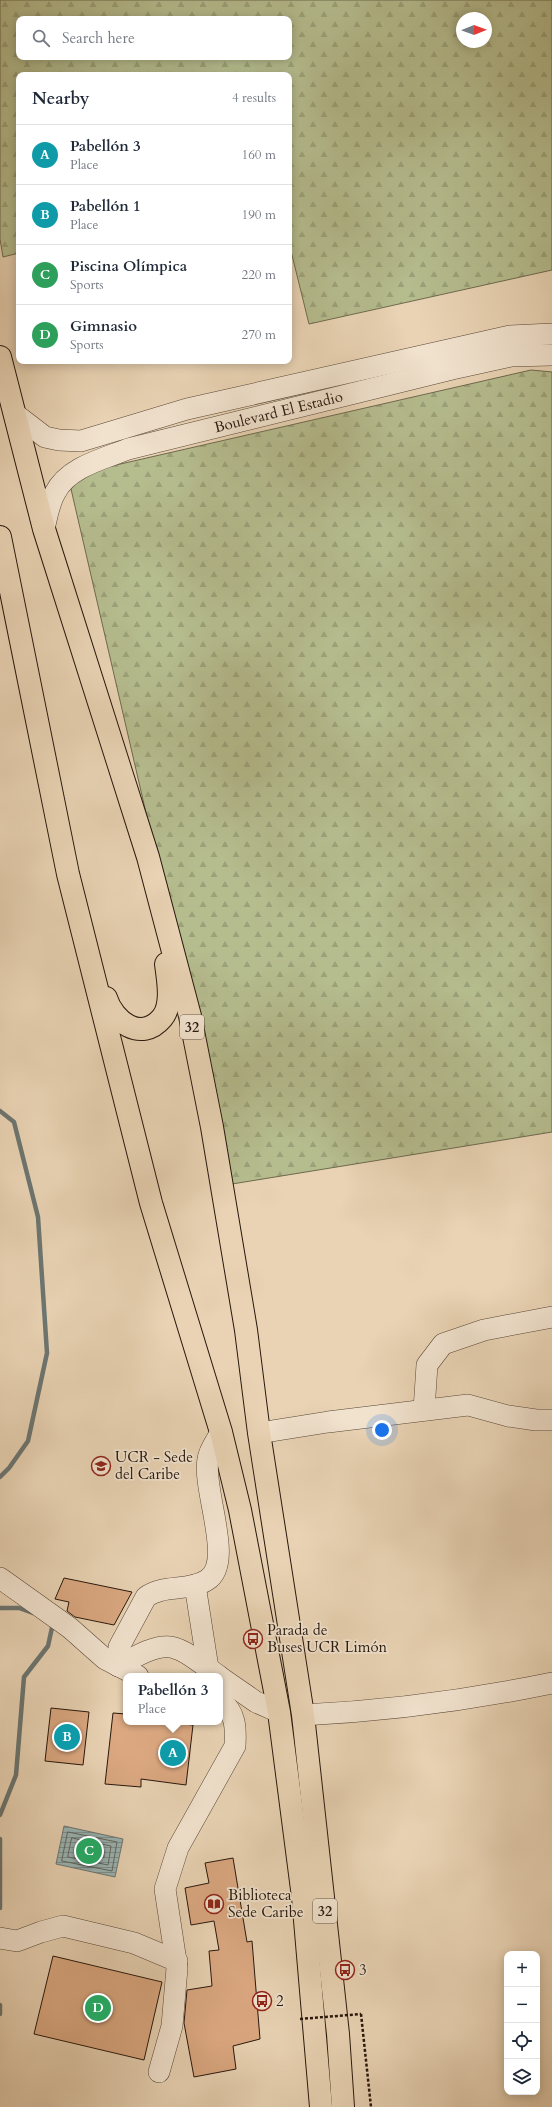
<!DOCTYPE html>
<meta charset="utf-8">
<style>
body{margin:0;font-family:Cardo,serif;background:#f2f2f3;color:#1f2937}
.controls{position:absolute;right:12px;bottom:12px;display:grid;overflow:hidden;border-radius:8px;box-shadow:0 2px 10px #0003}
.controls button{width:36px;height:36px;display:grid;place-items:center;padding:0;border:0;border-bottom:1px solid #e0e1e3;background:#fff;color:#1f2937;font:20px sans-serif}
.compass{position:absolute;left:456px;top:12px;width:36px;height:36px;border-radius:50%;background:#fff;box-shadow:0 2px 10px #0003;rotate:89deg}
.you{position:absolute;left:382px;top:1430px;width:14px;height:14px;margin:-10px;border:3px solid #fff;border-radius:50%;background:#1a73e8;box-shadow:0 0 0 6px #1a73e833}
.badge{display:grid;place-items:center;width:26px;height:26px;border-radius:50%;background:#7c3aed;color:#fff;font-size:13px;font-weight:700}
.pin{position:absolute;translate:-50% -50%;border:2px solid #fff;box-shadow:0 1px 4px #0006}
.popup{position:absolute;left:123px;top:1673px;width:100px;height:52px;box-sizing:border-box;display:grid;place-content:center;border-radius:8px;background:#fff;filter:drop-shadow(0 1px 3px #0005);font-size:13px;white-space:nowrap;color:#747a83}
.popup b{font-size:15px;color:#1f2937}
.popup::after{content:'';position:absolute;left:50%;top:100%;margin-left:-8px;border:8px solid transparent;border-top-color:#fff}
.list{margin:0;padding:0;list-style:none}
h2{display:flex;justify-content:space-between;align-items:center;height:52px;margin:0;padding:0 16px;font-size:17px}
h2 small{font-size:13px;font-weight:400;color:#747a83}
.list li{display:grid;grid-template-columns:26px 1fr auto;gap:12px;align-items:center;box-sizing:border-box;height:60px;padding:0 16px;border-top:1px solid #e0e1e3}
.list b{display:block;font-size:15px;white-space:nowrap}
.list p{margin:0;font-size:13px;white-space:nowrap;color:#747a83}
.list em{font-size:13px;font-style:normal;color:#747a83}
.icon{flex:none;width:22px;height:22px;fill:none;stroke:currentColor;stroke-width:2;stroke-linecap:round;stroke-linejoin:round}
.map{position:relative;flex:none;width:552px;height:2107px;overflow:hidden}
.search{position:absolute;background:#fff;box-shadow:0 2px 10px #0003;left:16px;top:16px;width:276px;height:44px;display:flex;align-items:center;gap:10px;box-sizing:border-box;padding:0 14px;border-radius:8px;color:#747a83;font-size:15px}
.panel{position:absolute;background:#fff;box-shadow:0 2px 10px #0003;left:16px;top:72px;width:276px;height:292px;border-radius:8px}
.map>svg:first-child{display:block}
.forest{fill:url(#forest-firs);stroke:#6e6a4e;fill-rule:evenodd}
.water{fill:url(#water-rules);stroke:#6c7672}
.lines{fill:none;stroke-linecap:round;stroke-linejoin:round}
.shore{stroke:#606662;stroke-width:1}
.stream{stroke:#6c7672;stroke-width:4.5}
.building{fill:#dba881;stroke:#27170d}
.minor-casing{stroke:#584637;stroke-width:22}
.highway-casing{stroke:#27170d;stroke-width:24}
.path{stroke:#27170d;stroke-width:2.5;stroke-dasharray:3 2;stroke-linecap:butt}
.minor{stroke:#f1e2ce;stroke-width:21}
.highway{stroke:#e9d3b4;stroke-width:22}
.path-bridge{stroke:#27170d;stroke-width:2.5;stroke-dasharray:3 2;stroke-linecap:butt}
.labels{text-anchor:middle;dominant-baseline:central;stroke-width:3.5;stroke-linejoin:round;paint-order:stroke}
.shield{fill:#f1e2ce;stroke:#645447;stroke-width:1}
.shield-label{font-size:14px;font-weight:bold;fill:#27170d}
.street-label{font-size:15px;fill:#27170d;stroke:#f1e2ce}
.poi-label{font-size:15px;fill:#27170d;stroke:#f1e2ce;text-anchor:start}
</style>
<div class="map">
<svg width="552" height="2107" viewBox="0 0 552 2107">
<defs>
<pattern id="forest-firs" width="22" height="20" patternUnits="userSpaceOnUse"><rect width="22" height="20" fill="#b5bc8e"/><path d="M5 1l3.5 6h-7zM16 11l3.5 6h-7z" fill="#9ca179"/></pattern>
<pattern id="water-rules" width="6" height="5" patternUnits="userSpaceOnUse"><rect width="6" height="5" fill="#9ab6b6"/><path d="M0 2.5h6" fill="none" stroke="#7e9392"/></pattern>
</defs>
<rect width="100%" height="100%" fill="#e9d3b4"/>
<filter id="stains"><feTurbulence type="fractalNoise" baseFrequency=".005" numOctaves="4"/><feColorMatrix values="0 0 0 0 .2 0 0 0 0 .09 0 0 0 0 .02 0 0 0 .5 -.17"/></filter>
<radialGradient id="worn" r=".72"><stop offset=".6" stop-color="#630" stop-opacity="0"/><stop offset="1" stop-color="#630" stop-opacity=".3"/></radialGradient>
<g class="forest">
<path d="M 0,0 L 552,0 L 552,270 L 309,324 L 289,243 L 289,75 L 19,75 L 19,253 L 3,257 L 0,239 ZM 462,18 L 486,18 L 486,42 L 462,42 ZM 19,19 L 289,19 L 289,57 L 19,57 Z"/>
<path d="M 531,370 L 552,372 L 552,1132 L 232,1184 L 68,476 Z"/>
</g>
<path class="water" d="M 64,1826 L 123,1839 L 115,1877 L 56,1864 Z"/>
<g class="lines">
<g class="shore">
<path d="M 68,1832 L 117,1842 L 112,1871 L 62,1861 Z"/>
<path d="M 72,1838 L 111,1846 L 108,1865 L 68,1857 Z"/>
<path d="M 77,1845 L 104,1850 L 104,1857 L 102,1858 L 75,1853 L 74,1850 Z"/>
</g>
<g class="stream">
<path d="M 0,1111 L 14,1122 L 38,1217 L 47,1353 L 28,1441 L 9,1468 L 0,1477"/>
<path d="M 0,1608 L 19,1608 L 33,1613"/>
<path d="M 0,1815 L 16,1775 L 24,1677 L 48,1646 L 53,1623"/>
<path d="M 0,1839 L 0,1908"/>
<path d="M 0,2005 L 0,2014"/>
</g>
</g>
<g class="building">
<path d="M 64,1578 L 132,1592 L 114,1625 L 75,1617 L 67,1611 L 69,1602 L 55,1599 Z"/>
<path d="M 51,1708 L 89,1712 L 83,1765 L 45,1761 Z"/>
<path d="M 113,1713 L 126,1714 L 126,1722 L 167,1722 L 193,1725 L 186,1785 L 141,1779 L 141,1787 L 105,1784 Z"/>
<path d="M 233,1858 L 247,1942 L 252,1941 L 260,2039 L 233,2046 L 236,2069 L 194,2077 L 184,2023 L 187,1990 L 212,1986 L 209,1951 L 219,1950 L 214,1921 L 191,1925 L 185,1888 L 209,1883 L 205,1863 Z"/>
<path d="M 53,1956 L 162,1982 L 144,2060 L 34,2034 Z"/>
</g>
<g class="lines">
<defs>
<g id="minor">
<path d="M 15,414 L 45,437 L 59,440 L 81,441 L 187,409 L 510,336 L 552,334"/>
<path id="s1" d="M 44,529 C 47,517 49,503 55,493 C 68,467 103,459 128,449 L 452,369 L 511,356 L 552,355"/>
<path d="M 424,1410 L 427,1365 L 443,1344 L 484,1330 L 552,1317"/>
<path d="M 259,1433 L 328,1422 L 468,1405 L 508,1416 L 536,1420 L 552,1420"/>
<path d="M 0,1578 L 70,1628 L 105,1659 L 138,1676"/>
<path d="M 195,1585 L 208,1668"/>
<path d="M 118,1666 L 119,1647 L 146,1597 C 163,1584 189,1592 207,1580 C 235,1563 202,1490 208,1459 C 209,1450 217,1440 221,1432"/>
<path d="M 118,1666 C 172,1636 171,1642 219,1676"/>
<path d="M 220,1677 L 256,1702 L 279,1712"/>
<path d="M 303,1715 C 386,1711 470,1700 552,1683"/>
<path d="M 0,1938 L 17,1941 L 41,1932 L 63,1926 L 134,1943 L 177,1961"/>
<path d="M 159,2072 L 172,2026 L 177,1968 L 165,1889 L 178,1848 L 235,1746 C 236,1729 236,1711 220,1701"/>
</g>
<g id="highway">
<path d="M 0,357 L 44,529 L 148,857 L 190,1016 L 212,1127 L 246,1330 L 259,1433 L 303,1715 L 338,2034 L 343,2107"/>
<path d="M 0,537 L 68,874 L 151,1203 L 221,1432 L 240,1510 L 279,1712 L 303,1897 L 321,2107"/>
<path d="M 106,998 C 113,1021 141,1043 162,1018 C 173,1005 168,980 166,964"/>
</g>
</defs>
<use href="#minor" class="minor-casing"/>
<use href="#highway" class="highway-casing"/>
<path class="path" d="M 361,2014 L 371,2107"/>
<use href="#minor" class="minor"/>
<use href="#highway" class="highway"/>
<path class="path-bridge" d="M 300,2019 L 361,2014"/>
</g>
<defs>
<symbol id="university-ring" viewBox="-11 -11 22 22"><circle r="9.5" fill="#f1e2ce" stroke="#8f2418" stroke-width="1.5"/><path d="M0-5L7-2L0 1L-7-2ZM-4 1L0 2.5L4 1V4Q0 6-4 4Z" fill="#8f2418"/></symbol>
<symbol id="bus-ring" viewBox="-11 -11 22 22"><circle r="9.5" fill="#f1e2ce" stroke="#8f2418" stroke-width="1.5"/><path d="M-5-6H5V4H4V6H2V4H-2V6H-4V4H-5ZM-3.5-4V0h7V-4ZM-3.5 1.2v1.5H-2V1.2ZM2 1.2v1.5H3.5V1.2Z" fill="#8f2418"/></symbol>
<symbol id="library-ring" viewBox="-11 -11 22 22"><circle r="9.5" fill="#f1e2ce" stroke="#8f2418" stroke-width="1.5"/><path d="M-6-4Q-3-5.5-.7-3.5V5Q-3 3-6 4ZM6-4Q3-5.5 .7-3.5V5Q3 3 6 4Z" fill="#8f2418"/></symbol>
</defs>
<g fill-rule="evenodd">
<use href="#university-ring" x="90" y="1455" width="22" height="22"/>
<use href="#bus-ring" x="242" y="1628" width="22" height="22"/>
<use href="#library-ring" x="203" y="1893" width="22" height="22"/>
<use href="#bus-ring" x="334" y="1959" width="22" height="22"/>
<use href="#bus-ring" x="251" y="1990" width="22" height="22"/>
</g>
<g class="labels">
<g class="shield">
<rect x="180" y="1015" width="24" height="24" rx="3"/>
<rect x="313" y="1899" width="24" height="24" rx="3"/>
</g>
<g class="shield-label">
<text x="192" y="1027">32</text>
<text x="325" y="1911">32</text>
</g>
<g class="street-label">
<text stroke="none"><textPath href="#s1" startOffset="280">Boulevard El Estadio</textPath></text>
</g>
<g class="poi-label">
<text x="115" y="1457">UCR - Sede<tspan x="115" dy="17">del Caribe</tspan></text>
<text x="267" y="1630">Parada de<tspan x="267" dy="17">Buses UCR Limón</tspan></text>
<text x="228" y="1895">Biblioteca<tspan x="228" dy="17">Sede Caribe</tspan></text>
<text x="359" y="1970">3</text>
<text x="276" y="2001">2</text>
</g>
</g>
<rect width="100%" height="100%" filter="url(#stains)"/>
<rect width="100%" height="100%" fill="url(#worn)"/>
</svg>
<div class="controls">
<button>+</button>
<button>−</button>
<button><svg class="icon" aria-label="locate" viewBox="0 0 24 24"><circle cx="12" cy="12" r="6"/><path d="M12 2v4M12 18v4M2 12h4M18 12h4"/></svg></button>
<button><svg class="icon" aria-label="layers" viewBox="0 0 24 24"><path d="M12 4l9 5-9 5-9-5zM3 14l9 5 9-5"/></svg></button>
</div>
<svg class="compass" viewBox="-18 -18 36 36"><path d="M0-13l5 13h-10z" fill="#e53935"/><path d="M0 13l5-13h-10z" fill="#747a83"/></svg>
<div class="you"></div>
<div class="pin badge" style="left:173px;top:1753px;background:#0f9aa8">A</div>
<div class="popup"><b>Pabellón 3</b>Place</div>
<div class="pin badge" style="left:67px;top:1737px;background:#0f9aa8">B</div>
<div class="pin badge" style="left:89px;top:1851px;background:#2e9e5b">C</div>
<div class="pin badge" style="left:98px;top:2008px;background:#2e9e5b">D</div>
<div class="search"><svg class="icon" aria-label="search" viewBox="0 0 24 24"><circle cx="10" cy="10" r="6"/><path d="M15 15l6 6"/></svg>Search here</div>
<section class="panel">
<h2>Nearby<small>4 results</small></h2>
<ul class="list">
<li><span class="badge" style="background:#0f9aa8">A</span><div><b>Pabellón 3</b><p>Place</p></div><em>160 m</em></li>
<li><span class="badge" style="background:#0f9aa8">B</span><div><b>Pabellón 1</b><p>Place</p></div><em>190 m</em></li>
<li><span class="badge" style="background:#2e9e5b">C</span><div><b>Piscina Olímpica</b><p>Sports</p></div><em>220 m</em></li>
<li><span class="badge" style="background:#2e9e5b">D</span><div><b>Gimnasio</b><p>Sports</p></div><em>270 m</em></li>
</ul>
</section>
</div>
